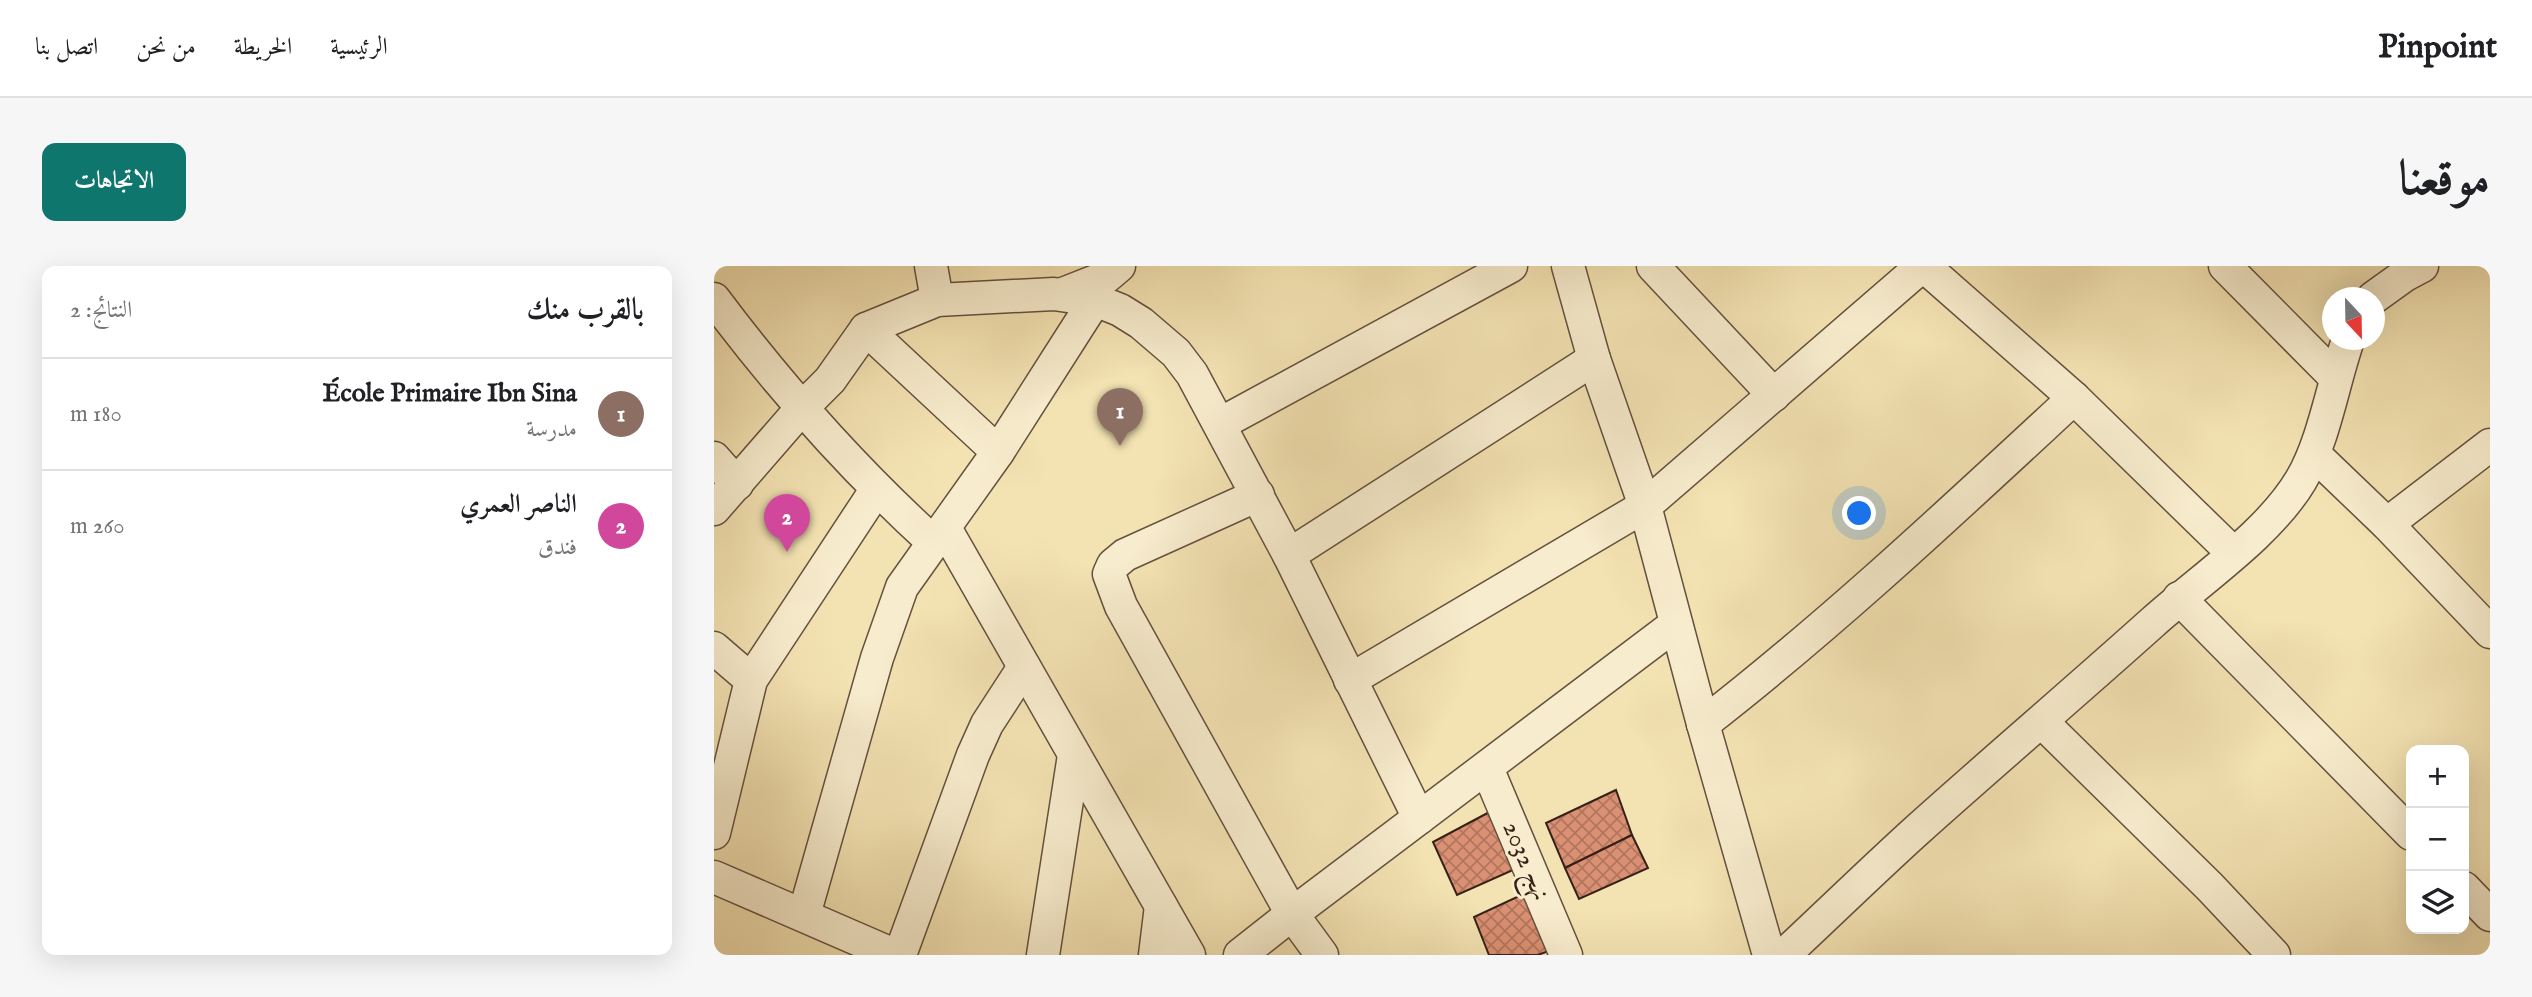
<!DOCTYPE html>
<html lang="ar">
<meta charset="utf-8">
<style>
body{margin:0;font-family:"IM FELL English",Amiri,serif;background:#f6f6f6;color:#202124;direction:rtl}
.controls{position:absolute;right:21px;bottom:21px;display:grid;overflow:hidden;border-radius:14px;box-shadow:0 7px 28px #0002}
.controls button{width:63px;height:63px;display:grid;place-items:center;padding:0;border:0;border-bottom:2px solid #e0e0e0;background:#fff;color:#202124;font:35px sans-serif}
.compass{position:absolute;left:1608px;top:21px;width:63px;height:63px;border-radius:50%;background:#fff;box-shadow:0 7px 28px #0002;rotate:158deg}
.you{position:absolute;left:1146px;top:248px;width:24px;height:24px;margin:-18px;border:5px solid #fff;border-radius:50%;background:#1a73e8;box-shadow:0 0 0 10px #1a73e833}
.badge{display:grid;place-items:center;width:46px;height:46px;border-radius:50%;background:#0f766e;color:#fff;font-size:23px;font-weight:700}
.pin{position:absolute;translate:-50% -58px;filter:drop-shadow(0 2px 4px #0008)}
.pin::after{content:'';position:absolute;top:37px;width:24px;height:21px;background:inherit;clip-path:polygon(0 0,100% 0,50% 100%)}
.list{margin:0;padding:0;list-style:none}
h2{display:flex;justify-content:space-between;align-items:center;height:91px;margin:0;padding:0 28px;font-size:30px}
h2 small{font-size:23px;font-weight:400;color:#757577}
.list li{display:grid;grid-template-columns:46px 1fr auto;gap:21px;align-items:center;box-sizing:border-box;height:112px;padding:0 28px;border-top:2px solid #e0e0e0}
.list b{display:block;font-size:26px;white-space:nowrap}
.list p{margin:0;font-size:23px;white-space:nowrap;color:#757577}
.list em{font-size:23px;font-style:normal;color:#757577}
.icon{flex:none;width:38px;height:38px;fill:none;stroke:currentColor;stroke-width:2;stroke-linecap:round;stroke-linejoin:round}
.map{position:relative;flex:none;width:1776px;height:689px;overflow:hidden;direction:ltr;border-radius:14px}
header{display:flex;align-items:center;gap:42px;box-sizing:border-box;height:98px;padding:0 35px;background:#fff;border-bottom:2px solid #e0e0e0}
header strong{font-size:33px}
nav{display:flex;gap:38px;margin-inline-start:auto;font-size:24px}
.intro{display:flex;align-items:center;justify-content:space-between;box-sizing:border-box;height:168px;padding:0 42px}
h1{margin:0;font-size:49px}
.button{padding:18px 32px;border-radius:14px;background:#0f766e;color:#fff;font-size:24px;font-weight:700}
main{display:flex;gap:42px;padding:0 42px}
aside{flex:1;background:#fff;border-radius:14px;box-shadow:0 7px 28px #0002}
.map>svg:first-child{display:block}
.building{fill:url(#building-cross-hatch);stroke:#362119;stroke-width:2}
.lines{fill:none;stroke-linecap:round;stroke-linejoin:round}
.minor-casing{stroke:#65513f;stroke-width:35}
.minor{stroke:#f7eccd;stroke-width:32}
.labels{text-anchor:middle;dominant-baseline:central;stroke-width:6;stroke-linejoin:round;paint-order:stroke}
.street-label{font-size:26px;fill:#362119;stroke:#f7eccd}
</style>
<header>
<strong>Pinpoint</strong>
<nav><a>الرئيسية</a><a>الخريطة</a><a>من نحن</a><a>اتصل بنا</a></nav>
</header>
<div class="intro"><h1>موقعنا</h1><a class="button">الاتجاهات</a></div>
<main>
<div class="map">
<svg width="1776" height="689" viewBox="0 0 1776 689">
<defs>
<pattern id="building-cross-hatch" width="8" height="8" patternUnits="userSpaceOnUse" patternTransform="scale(1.75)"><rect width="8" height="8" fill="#da9072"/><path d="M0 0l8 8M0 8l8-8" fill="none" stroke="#b2755d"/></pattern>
</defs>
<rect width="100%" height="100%" fill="#f3e2b2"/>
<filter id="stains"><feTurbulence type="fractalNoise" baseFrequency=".00286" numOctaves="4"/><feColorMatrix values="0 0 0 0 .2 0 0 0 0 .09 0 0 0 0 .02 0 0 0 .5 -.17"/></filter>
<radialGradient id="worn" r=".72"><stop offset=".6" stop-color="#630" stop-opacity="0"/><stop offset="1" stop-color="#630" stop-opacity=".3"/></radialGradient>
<g class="building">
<path d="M 902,524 L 918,569 L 851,602 L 832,557 Z"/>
<path d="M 783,542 L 808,600 L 743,629 L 719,576 Z"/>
<path d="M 918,569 L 934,602 L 865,633 L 851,602 Z"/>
<path d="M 814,626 L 840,683 L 824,689 L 775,689 L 760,651 Z"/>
</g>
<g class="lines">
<defs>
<g id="minor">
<path d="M 217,0 L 223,34"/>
<path d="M 854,0 L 880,93 L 931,240 L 989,458 L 1055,689"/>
<path d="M 939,0 L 1060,129"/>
<path d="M 1210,0 L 1360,132 L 1519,287"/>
<path d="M 1511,0 L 1621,111"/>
<path d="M 349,28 L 392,11 L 405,0"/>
<path d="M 1659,32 L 1691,9 L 1708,0"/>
<path d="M 0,33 C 66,121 138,202 219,276"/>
<path d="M 152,63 L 284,186"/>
<path d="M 506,158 L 797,0"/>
<path d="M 1601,189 L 1673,258 L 1776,366"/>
<path d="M 0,192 L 23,218"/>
<path d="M 544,229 L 411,289 L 399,299 L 395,308 L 407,340 L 578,648 L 608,689"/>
<path d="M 0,243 L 87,143 L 116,114 L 152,63 L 223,34 L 340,28 L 381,34 L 406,44 L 427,57 L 462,87 L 478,108 L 575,289 L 705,552"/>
<path d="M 1673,258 L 1776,179"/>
<path d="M 231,262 L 475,689"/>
<path d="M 575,289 L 880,93"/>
<path d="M 1465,332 L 1697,568"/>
<path d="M 0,382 L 37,414"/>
<path d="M 636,414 L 931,240 L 1208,0"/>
<path d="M 1328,456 L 1496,621 L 1560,689"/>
<path d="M 989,458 C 1119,357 1239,244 1360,132"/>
<path d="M 773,502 L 852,689"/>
<path d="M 0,567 L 37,414 L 162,224"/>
<path d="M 0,611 L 180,689"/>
<path d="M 1750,622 L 1776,649"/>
<path d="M 90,649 L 163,392 L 188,321 L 284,186 L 381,34"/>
<path d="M 186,689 L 259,489 L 273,458 L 310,401"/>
<path d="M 329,689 L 360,489"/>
<path d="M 441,689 L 447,640"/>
<path d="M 526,689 L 578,648 L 962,358"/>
<path d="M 1070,689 C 1114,648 1157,606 1201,566 C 1280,495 1360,427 1439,356 C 1487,313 1555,268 1587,214 C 1610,175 1619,117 1634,74"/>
</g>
</defs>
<use href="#minor" class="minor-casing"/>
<use href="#minor" class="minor"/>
</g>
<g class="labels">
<g class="street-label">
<text transform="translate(812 595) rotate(67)">نهج 2032</text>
</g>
</g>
<rect width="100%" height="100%" filter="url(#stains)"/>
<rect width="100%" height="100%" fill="url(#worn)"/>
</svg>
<div class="controls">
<button>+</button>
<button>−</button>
<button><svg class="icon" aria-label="layers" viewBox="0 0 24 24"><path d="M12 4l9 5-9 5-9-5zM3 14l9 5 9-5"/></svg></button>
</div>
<svg class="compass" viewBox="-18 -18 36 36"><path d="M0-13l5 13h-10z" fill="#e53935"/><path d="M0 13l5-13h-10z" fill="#757577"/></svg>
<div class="you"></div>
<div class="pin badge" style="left:406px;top:180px;background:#8d6e63">1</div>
<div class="pin badge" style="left:73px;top:286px;background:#d1479c">2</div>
</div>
<aside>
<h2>بالقرب منك<small>النتائج: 2</small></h2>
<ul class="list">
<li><span class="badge" style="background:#8d6e63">1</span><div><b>École Primaire Ibn Sina</b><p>مدرسة</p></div><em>180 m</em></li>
<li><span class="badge" style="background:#d1479c">2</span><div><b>الناصر العمري</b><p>فندق</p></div><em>260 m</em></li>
</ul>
</aside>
</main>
